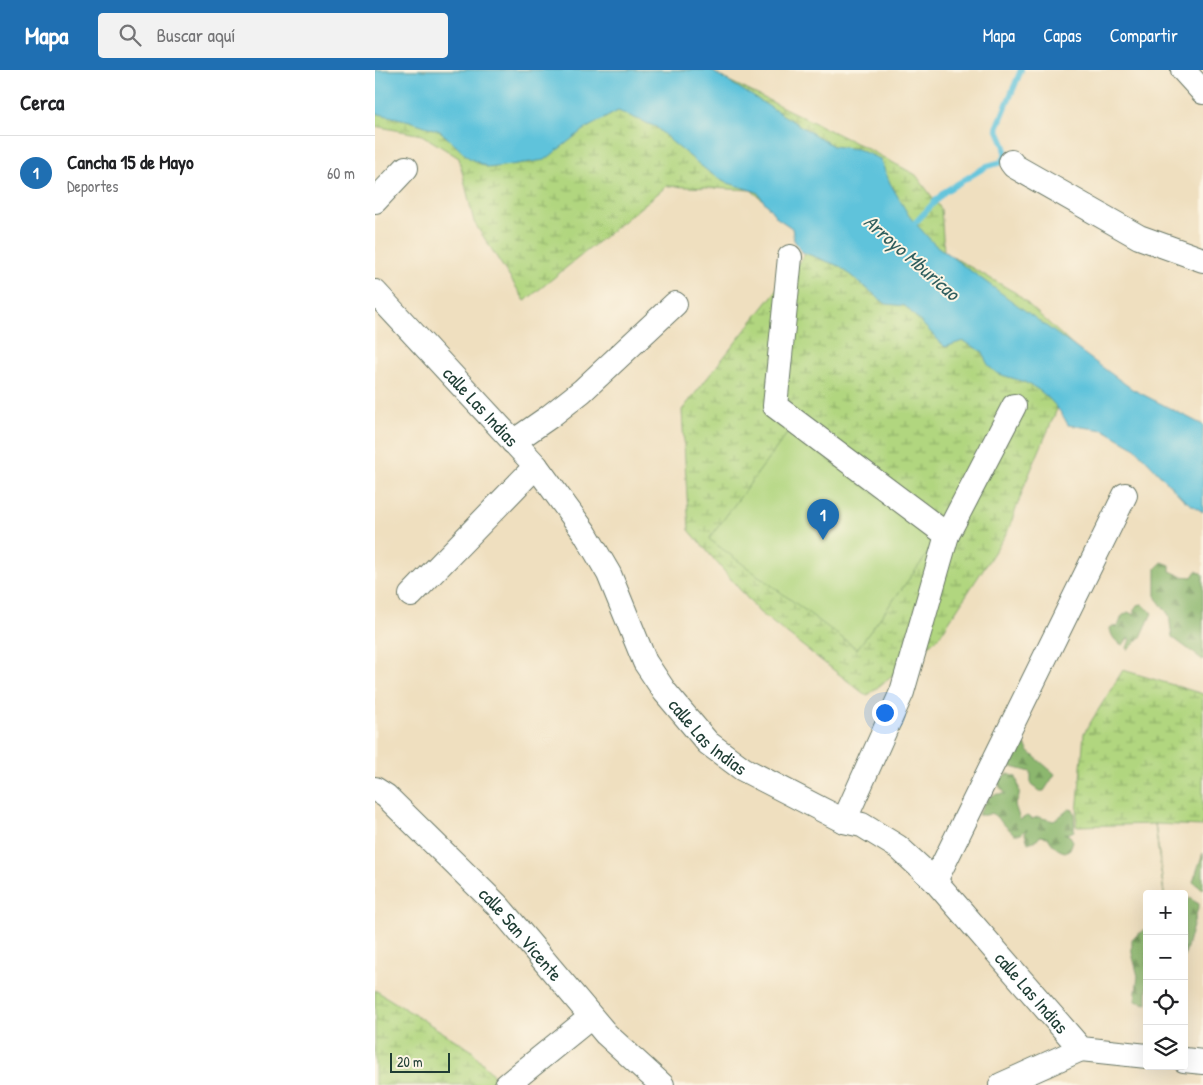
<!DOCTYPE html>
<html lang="es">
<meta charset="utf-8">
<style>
body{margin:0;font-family:"Patrick Hand",sans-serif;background:#f2f2f2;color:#202124}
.controls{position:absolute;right:15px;bottom:15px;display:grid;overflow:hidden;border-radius:5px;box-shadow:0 5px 20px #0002}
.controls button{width:45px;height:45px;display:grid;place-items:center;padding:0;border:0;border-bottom:1px solid #e0e0e0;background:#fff;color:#202124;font:25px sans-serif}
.scale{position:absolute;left:15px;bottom:12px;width:60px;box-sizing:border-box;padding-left:5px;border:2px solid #1f3d34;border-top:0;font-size:14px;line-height:18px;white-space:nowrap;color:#1f3d34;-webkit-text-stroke:4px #fcf5e5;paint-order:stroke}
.you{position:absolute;left:509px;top:642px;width:18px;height:18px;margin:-12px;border:4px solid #fff;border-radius:50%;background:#1a73e8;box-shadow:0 0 0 8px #1a73e833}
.badge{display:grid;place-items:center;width:32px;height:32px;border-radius:50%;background:#1f6fb2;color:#fff;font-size:16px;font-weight:700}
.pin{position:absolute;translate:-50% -41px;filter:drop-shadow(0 1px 2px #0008)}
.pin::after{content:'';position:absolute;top:26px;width:18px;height:15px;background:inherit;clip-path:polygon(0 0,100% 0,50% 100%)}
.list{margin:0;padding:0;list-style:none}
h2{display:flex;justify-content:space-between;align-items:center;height:65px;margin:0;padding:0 20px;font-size:21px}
h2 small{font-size:16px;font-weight:400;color:#757577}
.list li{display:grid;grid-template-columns:32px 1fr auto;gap:15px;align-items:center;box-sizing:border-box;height:75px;padding:0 20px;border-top:1px solid #e0e0e0}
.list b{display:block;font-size:19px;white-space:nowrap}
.list p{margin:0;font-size:16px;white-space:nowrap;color:#757577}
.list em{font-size:16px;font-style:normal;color:#757577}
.icon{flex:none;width:28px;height:28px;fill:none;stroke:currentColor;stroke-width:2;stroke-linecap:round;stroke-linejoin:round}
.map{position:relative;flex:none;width:828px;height:1015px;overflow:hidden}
header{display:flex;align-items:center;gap:30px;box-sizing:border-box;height:70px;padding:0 25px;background:#1f6fb2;color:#fff}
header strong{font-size:24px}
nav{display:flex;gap:28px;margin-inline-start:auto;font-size:18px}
.search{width:350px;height:45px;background:#f2f2f2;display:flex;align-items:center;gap:12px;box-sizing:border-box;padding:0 18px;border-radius:5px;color:#757577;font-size:19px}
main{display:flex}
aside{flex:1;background:#fff}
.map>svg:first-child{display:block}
.forest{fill:url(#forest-firs);stroke:#567a51}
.wetland{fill:url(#wetland-marsh);stroke:#688a5a}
.garden{fill:#b1d67f;stroke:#688a5a}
.water{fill:#5ec3db;stroke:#3e8088}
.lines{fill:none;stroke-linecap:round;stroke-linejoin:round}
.stream{stroke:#5ec3db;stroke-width:6}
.minor-casing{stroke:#687665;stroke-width:26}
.minor{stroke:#fff;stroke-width:24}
.labels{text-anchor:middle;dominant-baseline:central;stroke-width:4;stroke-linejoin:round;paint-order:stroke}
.street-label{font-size:19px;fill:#1f3d34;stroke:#fcf5e5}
.water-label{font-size:20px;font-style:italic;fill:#2f5e5e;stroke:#fcf5e5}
</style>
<header>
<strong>Mapa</strong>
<div class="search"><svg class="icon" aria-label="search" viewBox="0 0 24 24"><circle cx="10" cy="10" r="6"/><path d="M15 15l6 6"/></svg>Buscar aquí</div>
<nav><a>Mapa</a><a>Capas</a><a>Compartir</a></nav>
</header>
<main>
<aside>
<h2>Cerca<small></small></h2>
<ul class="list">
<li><span class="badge">1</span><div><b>Cancha 15 de Mayo</b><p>Deportes</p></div><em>60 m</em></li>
</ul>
</aside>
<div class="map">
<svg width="828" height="1015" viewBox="0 0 828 1015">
<defs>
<pattern id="forest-firs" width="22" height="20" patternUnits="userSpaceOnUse" patternTransform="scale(1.25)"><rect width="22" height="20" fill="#8cb76e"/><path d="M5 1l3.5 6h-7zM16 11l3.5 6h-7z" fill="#72965b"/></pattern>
<pattern id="wetland-marsh" width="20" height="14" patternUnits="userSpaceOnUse" patternTransform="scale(1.25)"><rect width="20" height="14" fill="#b1d67f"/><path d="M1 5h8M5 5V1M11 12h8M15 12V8" fill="none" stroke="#8faf69"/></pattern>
</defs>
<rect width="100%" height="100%" fill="#fcf5e5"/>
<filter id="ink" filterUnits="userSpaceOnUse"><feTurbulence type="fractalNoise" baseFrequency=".02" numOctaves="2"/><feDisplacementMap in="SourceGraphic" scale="10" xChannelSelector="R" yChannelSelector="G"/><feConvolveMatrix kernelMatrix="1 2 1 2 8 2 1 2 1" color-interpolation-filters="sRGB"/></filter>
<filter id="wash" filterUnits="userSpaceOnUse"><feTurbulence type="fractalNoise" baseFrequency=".0096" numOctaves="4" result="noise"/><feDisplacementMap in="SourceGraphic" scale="20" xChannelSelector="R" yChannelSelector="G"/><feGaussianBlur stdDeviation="1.12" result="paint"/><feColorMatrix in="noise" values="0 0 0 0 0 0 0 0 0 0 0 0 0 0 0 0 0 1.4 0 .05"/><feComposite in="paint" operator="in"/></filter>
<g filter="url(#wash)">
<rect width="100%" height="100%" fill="#efdfbf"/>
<g class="forest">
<path d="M 787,492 L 795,495 L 795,501 L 806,506 L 817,507 L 821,501 L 828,504 L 828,590 L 797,567 L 794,545 L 781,528 L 781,498 Z"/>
<path d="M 767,534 L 777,543 L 766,567 L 753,580 L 752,578 L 755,569 L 753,568 L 748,575 C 740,572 736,566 735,558 L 738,556 L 742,557 L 744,554 L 747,546 L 753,542 L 759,545 L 759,540 L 762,535 Z"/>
<path d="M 639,673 L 650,675 L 654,682 L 680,704 L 669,721 L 664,721 L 656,715 L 656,702 L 637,697 L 631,687 Z"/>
<path d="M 634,704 L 641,707 C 644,717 647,726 640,735 L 645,750 L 652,746 L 657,749 L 663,747 L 679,751 L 694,739 L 698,740 L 700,743 L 699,761 L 692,764 L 689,763 L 695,766 L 698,771 L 695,779 L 690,782 C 682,780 677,775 673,767 L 665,766 L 662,770 L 653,773 L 650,764 L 652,759 L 646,764 L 639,764 L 617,743 L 611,745 L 603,745 C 612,729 612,723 631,724 L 624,716 L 624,708 Z"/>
<path d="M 828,783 L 828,818 L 827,819 L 818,812 Z"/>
<path d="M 814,828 L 824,834 L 809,888 L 809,838 Z"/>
<path d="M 772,856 L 772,934 L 760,931 L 763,906 L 757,883 L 757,869 L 769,860 Z"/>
</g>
<g class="wetland">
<path d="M 0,0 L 336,0 L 346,7 L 489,77 L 541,105 L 566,139 L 569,182 L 641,223 L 706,283 L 650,414 L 633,461 L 564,567 L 492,626 L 384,542 L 314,460 L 307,340 L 439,173 L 376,120 L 292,116 L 150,231 L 99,152 L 84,88 L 47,65 L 0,56 Z"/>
<path d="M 748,600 L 828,624 L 828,756 L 780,754 L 789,824 L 780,754 L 701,756 L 709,663 Z"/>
<path d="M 0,920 L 96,980 L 127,1015 L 0,1015 Z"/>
</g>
<path class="garden" d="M 414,361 L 563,470 L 482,579 L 334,469 Z"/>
<path class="water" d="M 0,0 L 335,0 L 458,76 L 482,79 L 505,89 L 515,113 L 534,146 L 559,174 L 757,319 L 828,355 L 828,442 L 809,430 L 759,377 L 729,360 L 693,355 C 684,337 669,320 649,312 C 629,304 614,307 608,282 L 588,271 L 570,277 L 530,236 L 511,234 L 464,196 L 427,182 L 419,170 L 417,158 L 402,148 L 382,122 L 353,113 L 335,103 L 297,72 L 281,57 L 243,41 L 208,60 L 170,90 L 114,98 L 94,88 L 65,61 L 35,51 L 0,43 Z"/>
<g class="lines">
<path class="stream" d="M 535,157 L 540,153 L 569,122 L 612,96 L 627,92 L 630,86 L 630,77 L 622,58 L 646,0"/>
</g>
</g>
<g filter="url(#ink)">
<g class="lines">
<defs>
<g id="minor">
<path d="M 808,0 L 828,22"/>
<path d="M 636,92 L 639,96 L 764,167 L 828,190"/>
<path d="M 0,131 L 31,98"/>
<path d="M 415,187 L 400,336 L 572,465"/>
<path id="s1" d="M 0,222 L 161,396 L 210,463 L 234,504 L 270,592 L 290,622 L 333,673 L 368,699 L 469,751 L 487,755 L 523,777 L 560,811 L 706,979 L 772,986"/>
<path d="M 138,372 L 174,347 L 207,321 L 300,234"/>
<path d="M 36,525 L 161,396"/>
<path id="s2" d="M 0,719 L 11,726 L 123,836 L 231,964 L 287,1015"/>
<path d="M 469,751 L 527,622 L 572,465 L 639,336"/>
<path d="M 560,811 L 750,425"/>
<path d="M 809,990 L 828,992"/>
<path d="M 132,1015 L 216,947"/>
<path d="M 626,1015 L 706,979"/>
</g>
</defs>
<use href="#minor" class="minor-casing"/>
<use href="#minor" class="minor"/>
</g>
</g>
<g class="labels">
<g class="street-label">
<text stroke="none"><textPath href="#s1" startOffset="156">calle Las Indias</textPath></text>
<text stroke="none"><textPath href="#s1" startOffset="561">calle Las Indias</textPath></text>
<text stroke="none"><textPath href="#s2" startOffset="206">calle San Vicente</textPath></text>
<text stroke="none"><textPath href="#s1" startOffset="981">calle Las Indias</textPath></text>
</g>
<g class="water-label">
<text transform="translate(537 187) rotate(41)">Arroyo Mburicao</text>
</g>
</g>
</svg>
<div class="controls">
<button>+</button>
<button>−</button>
<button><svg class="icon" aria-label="locate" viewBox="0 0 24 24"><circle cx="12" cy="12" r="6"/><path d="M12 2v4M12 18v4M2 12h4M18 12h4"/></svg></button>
<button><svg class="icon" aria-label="layers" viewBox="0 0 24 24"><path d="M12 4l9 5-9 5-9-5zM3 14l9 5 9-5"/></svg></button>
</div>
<div class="scale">20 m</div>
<div class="you"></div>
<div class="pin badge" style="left:448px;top:470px">1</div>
</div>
</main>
